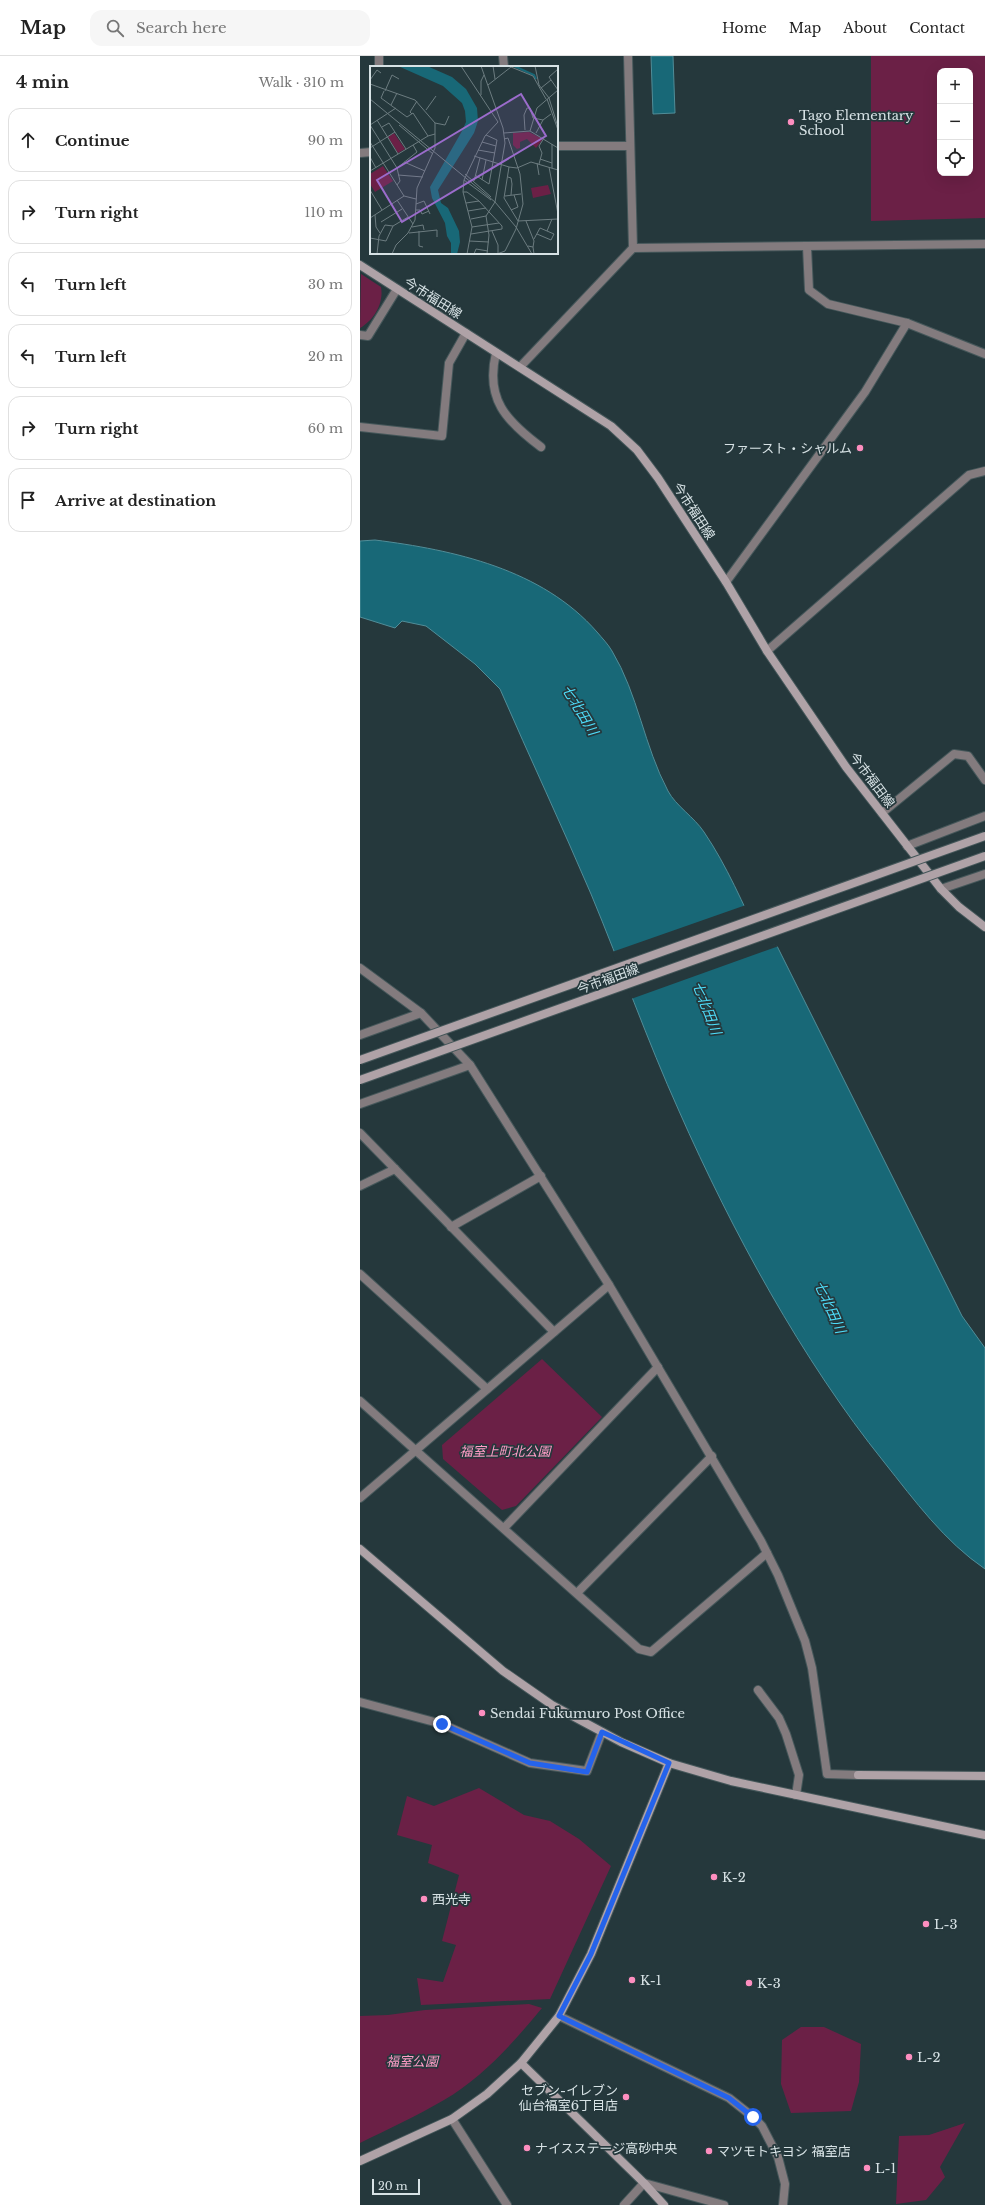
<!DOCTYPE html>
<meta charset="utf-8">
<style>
body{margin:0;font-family:"Libre Baskerville","Noto Sans JP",serif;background:#f6f6f6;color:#222}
.controls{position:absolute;right:12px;top:12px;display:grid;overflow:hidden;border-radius:8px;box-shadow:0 4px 16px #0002}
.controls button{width:36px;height:36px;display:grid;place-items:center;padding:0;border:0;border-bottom:1px solid #e0e0e0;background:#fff;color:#222;font:20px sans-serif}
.scale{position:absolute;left:12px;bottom:10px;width:48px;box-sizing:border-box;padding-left:4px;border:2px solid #d7e2e5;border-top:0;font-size:11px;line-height:14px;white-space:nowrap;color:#d7e2e5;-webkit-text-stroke:3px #25383c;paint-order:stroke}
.stop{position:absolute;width:12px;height:12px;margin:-9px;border:3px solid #2563eb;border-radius:50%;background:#fff}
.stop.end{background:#2563eb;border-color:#fff;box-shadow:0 1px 4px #0008}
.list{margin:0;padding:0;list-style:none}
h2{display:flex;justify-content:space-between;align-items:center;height:52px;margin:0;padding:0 16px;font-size:17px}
h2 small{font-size:13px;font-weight:400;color:#767676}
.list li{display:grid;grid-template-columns:26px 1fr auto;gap:12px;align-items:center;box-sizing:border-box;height:64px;margin:0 8px 8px;padding:0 8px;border:1px solid #e0e0e0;border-radius:12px}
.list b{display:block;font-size:15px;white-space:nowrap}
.list em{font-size:13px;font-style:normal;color:#767676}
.icon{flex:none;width:22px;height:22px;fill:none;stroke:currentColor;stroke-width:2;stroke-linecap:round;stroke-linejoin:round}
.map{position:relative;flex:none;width:625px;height:2149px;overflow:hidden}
header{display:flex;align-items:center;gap:24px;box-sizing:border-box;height:56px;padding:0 20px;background:#fff;border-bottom:1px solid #e0e0e0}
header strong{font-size:19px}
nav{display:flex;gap:22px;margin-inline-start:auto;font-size:14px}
.search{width:280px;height:36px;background:#f6f6f6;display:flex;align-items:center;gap:10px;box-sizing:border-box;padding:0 14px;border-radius:12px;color:#767676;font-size:15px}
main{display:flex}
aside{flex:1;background:#fff}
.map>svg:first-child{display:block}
.green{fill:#6b2046;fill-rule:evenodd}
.water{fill:#186877;stroke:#518d98}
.pier{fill:#25383c}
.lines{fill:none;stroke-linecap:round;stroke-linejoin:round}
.street-casing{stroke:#45575a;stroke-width:10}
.secondary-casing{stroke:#45575a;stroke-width:10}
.street{stroke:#837b7e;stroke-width:8}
.secondary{stroke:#afa2a7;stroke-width:8}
.secondary-bridge-casing{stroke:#45575a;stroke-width:10;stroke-linecap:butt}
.secondary-bridge{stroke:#afa2a7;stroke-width:8}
.route{stroke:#2563eb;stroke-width:5}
.poi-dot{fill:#fd8ebf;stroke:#25383c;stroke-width:1.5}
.labels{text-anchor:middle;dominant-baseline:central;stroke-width:3.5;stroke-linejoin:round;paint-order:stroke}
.poi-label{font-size:13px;fill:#d7e2e5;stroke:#25383c;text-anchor:start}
.street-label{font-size:13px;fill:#d7e2e5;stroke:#25383c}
.park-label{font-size:13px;font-style:italic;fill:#ff9dc7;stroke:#25383c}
.water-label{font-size:14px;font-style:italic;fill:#4eddfa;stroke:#25383c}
.inset-river{fill:none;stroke:#186877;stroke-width:2}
.inset-road{fill:none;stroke:#6c7c80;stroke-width:1}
.view{fill:#9b6ccc;fill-opacity:0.15;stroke:#9b6ccc;stroke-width:2}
.inset-edge{fill:none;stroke:#d7e2e5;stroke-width:2}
</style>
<header>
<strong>Map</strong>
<div class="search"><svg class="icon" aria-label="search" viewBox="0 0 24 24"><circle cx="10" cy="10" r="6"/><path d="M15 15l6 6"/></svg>Search here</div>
<nav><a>Home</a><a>Map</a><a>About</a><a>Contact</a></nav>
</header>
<main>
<aside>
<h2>4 min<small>Walk · 310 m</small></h2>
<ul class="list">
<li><svg class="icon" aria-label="ahead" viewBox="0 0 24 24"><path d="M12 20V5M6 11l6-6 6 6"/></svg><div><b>Continue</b></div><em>90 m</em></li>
<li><svg class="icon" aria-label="right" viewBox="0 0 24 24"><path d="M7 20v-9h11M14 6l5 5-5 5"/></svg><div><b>Turn right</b></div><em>110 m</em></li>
<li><svg class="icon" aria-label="left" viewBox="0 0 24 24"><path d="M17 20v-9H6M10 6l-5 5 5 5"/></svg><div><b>Turn left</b></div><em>30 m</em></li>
<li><svg class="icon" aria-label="left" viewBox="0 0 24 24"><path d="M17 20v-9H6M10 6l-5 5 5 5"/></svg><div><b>Turn left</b></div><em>20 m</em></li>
<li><svg class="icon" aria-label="right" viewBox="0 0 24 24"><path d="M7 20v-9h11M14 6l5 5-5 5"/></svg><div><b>Turn right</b></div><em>60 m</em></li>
<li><svg class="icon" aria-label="arrive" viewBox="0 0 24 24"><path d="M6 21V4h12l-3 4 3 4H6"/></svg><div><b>Arrive at destination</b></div></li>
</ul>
</aside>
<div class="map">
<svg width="625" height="2149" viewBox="0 0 625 2149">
<rect width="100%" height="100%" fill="#25383c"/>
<g class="green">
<path d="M 511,0 L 625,0 L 625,162 L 511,165 ZM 580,15 L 610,15 L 610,117 L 580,117 Z"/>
<path d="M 1,218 L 21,231 C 24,247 14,264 0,272 Z"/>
<path d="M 182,1303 L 242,1361 L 156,1450 L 142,1454 L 83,1403 L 82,1389 Z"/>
<path d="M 119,1732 L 164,1759 L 190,1765 L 219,1783 L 251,1810 L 190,1943 L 61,1949 L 57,1922 L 83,1926 L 96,1889 L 82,1885 L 99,1819 L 68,1807 L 72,1789 L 37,1779 L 47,1740 L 74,1750 Z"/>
<path d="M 169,1948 L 182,1952 C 154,1986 123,2021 84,2044 C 57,2060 28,2073 0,2087 L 0,1960 L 28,1959 L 65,1954 Z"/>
<path d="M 441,1971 L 464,1971 L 501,1988 L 499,2026 L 491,2055 L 431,2057 L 421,2028 L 422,1984 Z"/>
<path d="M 605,2067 L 580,2111 L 585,2121 L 566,2144 L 536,2148 L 539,2080 L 569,2079 Z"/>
</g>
<g class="water">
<path d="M 291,0 L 313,0 L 315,57 L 293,58 Z"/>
<path d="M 15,484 C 94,494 182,513 237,576 C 242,582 248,588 252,595 C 278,638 284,690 308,735 C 316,750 334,761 344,776 C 367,810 383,848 401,886 L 417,890 L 602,1260 L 625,1292 L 625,1513 C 584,1485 555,1445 524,1406 C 442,1304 372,1175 319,1055 C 287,984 261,910 231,838 C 202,770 170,702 140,633 L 115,608 L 66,570 L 42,565 L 35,572 L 0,561 L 0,485 Z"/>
</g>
<path class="pier" d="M 386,849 L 402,884 L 419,890 L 271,943 L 252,896 Z"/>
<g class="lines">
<defs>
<g id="street">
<path d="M 19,0 L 19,11"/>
<path d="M 143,0 L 144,11"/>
<path d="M 268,0 L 273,192"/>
<path d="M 197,90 L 269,90"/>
<path d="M 0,97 L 11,96"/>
<path d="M 447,191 L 449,234 L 468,248 L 547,267 L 625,298"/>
<path d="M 0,279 L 8,280 L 37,233"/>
<path d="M 136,297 C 125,343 146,365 181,391"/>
<path d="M 160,311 L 273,192 L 625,188"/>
<path d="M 0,371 L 82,380 L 89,307 L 106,277"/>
<path d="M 366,526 L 505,336 L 547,267"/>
<path d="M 407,595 L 609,419 L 625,415"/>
<path d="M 522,757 L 594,698 L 608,700 L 625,724"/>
<path d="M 547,790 L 625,760"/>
<path d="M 581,833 L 625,818"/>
<path d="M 0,912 L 61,957 L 110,1009 L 249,1229 L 401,1485 L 418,1519 L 445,1585 L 452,1612 L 467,1718 L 498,1719"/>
<path d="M 0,979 L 61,957"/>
<path d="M 0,1048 L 110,1009"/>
<path d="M 0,1077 L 194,1276"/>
<path d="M 0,1130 L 35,1113"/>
<path d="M 91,1171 L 181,1120"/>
<path d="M 0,1218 L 127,1333"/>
<path d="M 0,1345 L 279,1593 L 291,1596 L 407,1497"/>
<path d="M 0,1442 L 249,1229"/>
<path d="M 144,1472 L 298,1311"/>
<path d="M 217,1537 L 352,1400"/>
<path d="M 398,1634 L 419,1662 L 426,1678 L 439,1719 L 436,1739"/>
<path d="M 0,1646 L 82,1668 L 170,1707 L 227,1715 L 242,1676"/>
<path d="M 199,1960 L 369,2042 L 393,2061 L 402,2070 L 418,2101 L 425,2128 L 423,2149"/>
<path d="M 92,2063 L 147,2149"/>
<path d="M 264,2149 L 284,2127 L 364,2149"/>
</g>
<g id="secondary">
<path d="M 0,209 L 251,370 L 277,394 L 298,422 L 366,526 L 407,595 L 486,711 L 581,833 L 599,851 L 625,871"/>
<path d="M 0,1493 L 143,1615 L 192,1649 L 261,1686 L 309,1707 L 371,1725 L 625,1779"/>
<path d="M 498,1719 L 625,1720"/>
<path d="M 161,2007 L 284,2127 L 304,2149"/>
<path d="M 0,2105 L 92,2063 L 127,2038 L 161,2007 L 199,1960 L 231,1898 L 309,1707"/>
</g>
</defs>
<use href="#street" class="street-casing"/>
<use href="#secondary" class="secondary-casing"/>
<use href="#street" class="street"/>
<use href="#secondary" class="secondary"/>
<defs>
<g id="secondary-bridge">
<path d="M 0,1004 L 625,780"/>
<path d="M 0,1024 L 625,800"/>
</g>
</defs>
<use href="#secondary-bridge" class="secondary-bridge-casing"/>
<use href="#secondary-bridge" class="secondary-bridge"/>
</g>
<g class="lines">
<path class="route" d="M 82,1668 L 170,1707 L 227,1716 L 242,1676 L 309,1707 L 231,1898 L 199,1960 L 369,2042 L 393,2061"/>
</g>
<g class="poi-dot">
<circle cx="431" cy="66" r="4"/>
<circle cx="500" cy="392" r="4"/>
<circle cx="122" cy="1657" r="4"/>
<circle cx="354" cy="1821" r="4"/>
<circle cx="64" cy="1843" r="4"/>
<circle cx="566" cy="1868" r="4"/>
<circle cx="272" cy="1924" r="4"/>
<circle cx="389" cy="1927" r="4"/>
<circle cx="549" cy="2001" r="4"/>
<circle cx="266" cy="2041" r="4"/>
<circle cx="167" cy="2092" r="4"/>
<circle cx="349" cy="2095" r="4"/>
<circle cx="507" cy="2112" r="4"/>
</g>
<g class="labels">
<g class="poi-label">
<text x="439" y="59">Tago Elementary<tspan x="439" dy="15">School</tspan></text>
<text x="492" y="392" text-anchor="end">ファースト・シャルム</text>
<text x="130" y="1657">Sendai Fukumuro Post Office</text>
<text x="362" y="1821">K-2</text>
<text x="72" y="1843">西光寺</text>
<text x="574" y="1868">L-3</text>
<text x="280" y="1924">K-1</text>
<text x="397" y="1927">K-3</text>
<text x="557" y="2001">L-2</text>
<text x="258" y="2034" text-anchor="end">セブン-イレブン<tspan x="258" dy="15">仙台福室6丁目店</tspan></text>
<text x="175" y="2092">ナイスステージ高砂中央</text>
<text x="357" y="2095">マツモトキヨシ 福室店</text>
<text x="515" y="2112">L-1</text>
</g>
<g class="street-label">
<text transform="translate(73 242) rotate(32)">今市福田線</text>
<text transform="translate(334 455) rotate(57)">今市福田線</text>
<text transform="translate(512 724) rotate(53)">今市福田線</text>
<text transform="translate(248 923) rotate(-20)">今市福田線</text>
</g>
<g class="park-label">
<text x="145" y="1395">福室上町北公園</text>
<text x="52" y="2005">福室公園</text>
</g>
<g class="water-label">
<text transform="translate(220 654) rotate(59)">七北田川</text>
<text transform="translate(347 952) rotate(69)">七北田川</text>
<text transform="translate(470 1251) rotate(66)">七北田川</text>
</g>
</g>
<g transform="translate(10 10)">
<rect width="188" height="188" fill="#25383c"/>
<path d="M 159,66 L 173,73 L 166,82 L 157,73 L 150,76 L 150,82 L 147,83 L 143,79 L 143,67 ZM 24,67 L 35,83 L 28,87 L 18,71 ZM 13,100 L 23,115 L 5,126 L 0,118 L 0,108 ZM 178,119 L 181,128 L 163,132 L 161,122 Z" fill="#6b2046"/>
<path d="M 28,0 L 57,0 L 82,11 L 96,23 L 107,42 L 108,55 L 104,67 L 68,124 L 71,137 L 78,142 L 89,165 L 90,176 L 87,188 L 81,188 L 81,177 L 77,170 L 75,157 L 62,132 L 60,121 L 92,65 L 96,56 L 95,45 L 92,37 L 73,20 Z" fill="#186877"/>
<path class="inset-river" d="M 144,0 L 164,9 L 166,13"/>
<path class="inset-road" d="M 91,0 L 128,56 L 115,70 L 94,114 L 93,126 L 102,161 L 97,188M 111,0 L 133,62 L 135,77 L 125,136 L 116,150 L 119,169 L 117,188M 123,0 L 125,13M 165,0 L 169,19 L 179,32 L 188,61M 188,3 L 179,11 L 188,24M 0,14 L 7,4 L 11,7M 0,18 L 45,34 L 65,57 L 65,82 L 47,122 L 45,154 L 38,167 L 26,179 L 22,188M 118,19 L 141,1 L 163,10 L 176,33M 171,22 L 181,14M 14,25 L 11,32 L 37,51 L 43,47 L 58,70M 15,25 L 22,9 L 29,13M 111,29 L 111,15 L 114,9M 0,33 L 125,136 L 146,161 L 162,188M 177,33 L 188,64M 21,39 L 27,27M 56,44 L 66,30M 42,48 L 40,46 L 47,35M 7,54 L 28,88M 65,57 L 75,59 L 79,50M 0,59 L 27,102 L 30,115 L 27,119M 0,59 L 26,42M 29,59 L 63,88M 12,61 L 19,57 L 36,83M 155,64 L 154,49 L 157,42 L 160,42 L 163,52 L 173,54M 160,65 L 167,42 L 188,24M 134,67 L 160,65 L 188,82M 166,67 L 173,54 L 181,48M 0,76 L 34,130 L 46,133M 112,76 L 126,80M 182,78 L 182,102M 0,82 L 25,66M 108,84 L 125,87M 104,90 L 139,101 L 147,102 L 161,96 L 188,104M 0,91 L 6,102M 170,93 L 182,97M 34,96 L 55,105M 167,97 L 169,109M 169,98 L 172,87 L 169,80 L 174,72M 139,101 L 134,132 L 148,155M 179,101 L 188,148M 27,102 L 47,86 L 43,79M 0,105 L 58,70 L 65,68M 95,108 L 121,131M 28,109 L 53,111M 105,109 L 119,118 L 127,74 L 116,69M 138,111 L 141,112 L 142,118 L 141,129M 94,114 L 121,134M 112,114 L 116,94M 104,115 L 110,92M 0,124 L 12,144M 93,126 L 97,126 L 109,135 L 132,160 L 132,163 L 101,168M 135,130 L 151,128M 27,134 L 43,158M 96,137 L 109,135M 46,138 L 54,135 L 60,148M 46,144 L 50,144 L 52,148 L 59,145M 141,144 L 148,141 L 144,129M 98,145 L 116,142M 5,149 L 6,161 L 10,167M 0,152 L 34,130M 101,153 L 116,150M 148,155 L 188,153M 156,155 L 164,175 L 163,181M 11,156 L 32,143M 42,161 L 53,159 L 54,164M 102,161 L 129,157M 49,165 L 49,180 L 53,181M 122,165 L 128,179 L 128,188M 177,165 L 182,153M 39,167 L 67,164 L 67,171M 0,172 L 16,175 L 23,160M 164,173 L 170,162 L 184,168 L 181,174 L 167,168M 99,175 L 119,176M 158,180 L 163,181 L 164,188M 7,188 L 9,170 L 15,159 L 23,160 L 38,151M 104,188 L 106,183 L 118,185M 127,188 L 135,185 L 146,163 L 153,138 L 150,108 L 138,72 L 134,73"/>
<path class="view" d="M 151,28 L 176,70 L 32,156 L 7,114 Z"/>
<rect width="188" height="188" class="inset-edge"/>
</g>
</svg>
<div class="controls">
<button>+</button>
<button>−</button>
<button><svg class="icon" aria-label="locate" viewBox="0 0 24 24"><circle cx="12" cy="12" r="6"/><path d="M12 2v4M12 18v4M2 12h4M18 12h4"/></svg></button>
</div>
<div class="scale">20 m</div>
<div class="stop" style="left:393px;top:2061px"></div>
<div class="stop end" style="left:82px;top:1668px"></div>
</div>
</main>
